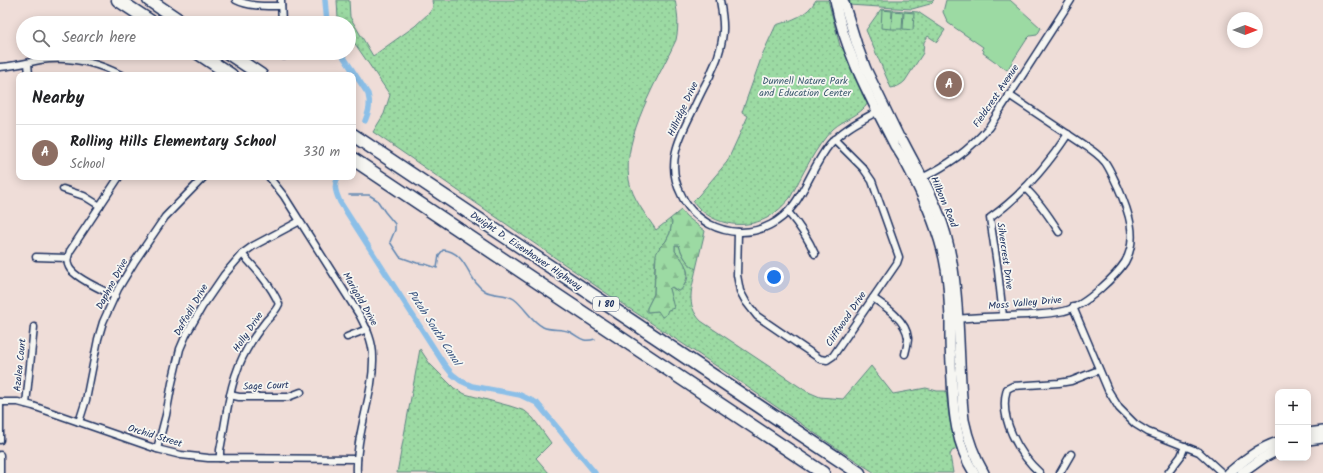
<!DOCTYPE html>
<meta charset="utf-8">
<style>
body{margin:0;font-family:Kalam,sans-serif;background:#f2f2f2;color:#202124}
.controls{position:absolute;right:12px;bottom:12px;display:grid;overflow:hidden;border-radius:8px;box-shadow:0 2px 10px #0003}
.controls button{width:36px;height:36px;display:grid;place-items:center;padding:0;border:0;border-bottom:1px solid #e0e0e0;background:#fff;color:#202124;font:20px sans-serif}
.compass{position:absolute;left:1227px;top:12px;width:36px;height:36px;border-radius:50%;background:#fff;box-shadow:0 2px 10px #0003;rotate:90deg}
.you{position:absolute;left:774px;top:277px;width:14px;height:14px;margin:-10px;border:3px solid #fff;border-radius:50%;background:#1a73e8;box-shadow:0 0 0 6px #1a73e833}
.badge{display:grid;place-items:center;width:26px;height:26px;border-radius:50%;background:#1b2f5e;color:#fff;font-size:13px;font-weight:700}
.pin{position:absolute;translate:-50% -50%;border:2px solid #fff;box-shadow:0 1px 4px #0006}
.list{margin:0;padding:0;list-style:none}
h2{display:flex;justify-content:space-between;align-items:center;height:52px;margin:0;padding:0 16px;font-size:17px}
h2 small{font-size:13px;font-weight:400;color:#757577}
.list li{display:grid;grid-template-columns:26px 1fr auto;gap:12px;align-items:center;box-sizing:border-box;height:56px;padding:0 16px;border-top:1px solid #e0e0e0}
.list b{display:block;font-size:15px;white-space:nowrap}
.list p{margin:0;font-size:13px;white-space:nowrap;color:#757577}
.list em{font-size:13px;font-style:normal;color:#757577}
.icon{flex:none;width:22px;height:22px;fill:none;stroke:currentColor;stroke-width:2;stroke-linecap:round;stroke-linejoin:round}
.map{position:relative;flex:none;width:1323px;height:473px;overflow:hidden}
.search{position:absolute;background:#fff;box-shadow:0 2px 10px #0003;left:16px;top:16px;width:340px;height:44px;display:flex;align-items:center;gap:10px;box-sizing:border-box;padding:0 14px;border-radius:22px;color:#757577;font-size:15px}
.panel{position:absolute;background:#fff;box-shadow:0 2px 10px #0003;left:16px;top:72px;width:340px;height:108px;border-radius:8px}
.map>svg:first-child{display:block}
.grass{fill:url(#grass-dots);stroke:#5c8480}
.forest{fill:url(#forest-firs);stroke:#5c8480}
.pitch{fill:#9cdaa3;stroke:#5c8480}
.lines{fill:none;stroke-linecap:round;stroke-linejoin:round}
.stream{stroke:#5e85b1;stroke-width:1.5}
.canal{stroke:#8bbfe8;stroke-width:5.5}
.street-casing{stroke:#1b2f5e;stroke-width:9}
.secondary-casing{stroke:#1b2f5e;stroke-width:12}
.highway-casing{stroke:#1b2f5e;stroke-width:15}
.street{stroke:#f6f6f2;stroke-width:6}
.secondary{stroke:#f6f6f2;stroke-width:9}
.highway{stroke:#f6f6f2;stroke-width:12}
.labels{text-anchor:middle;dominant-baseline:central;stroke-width:3.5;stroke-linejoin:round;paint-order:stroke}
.shield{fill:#f6f6f2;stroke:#5d6b8a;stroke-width:1}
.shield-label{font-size:9px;font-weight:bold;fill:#1b2f5e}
.park-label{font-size:10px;fill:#3b5a6f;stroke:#f6f6f2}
.street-label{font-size:10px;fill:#1b2f5e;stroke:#f6f6f2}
.water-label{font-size:11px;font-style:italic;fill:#375380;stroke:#f6f6f2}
</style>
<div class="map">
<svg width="1323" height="473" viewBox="0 0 1323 473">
<defs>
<pattern id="grass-dots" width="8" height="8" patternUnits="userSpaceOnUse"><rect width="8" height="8" fill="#9cdaa3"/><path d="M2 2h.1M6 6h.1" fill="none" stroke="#86bb8f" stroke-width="1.8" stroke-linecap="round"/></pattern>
<pattern id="forest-firs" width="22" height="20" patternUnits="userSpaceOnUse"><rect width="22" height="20" fill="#9cdaa3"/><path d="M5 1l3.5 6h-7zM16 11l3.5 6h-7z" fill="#86bb8f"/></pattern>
</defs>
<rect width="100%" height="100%" fill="#efddd8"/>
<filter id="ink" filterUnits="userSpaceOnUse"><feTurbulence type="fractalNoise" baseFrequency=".025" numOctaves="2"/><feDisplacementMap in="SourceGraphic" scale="8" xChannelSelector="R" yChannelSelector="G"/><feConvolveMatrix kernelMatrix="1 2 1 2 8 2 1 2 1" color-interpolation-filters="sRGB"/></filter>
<g filter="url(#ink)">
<g class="grass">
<path d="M 337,0 L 349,0 L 350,17 L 373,56 L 415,26 L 430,12 L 433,7 L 432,0 L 675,0 C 678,15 679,26 676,40 C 658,79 622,137 629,180 C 632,198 646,215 656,230 L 670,219 L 672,222 L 670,233 L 666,241 L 660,247 L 655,261 L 654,294 L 647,308 L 648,312 L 668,310 L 672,302 L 669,289 L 671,287 L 678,291 C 680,289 684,287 685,284 C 693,273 682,259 675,251 L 675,245 L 679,245 C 681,254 688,265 696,269 C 692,289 685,304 701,321 L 806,391 L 820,397 L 843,399 L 871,366 L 893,394 L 926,388 L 937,391 L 946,391 L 949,416 L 957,449 L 952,451 L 950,455 L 953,473 L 875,473 L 835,447 L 724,371 L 612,297 L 373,132 L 384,114 L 390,95 L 349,35 L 349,23 L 341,23 L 338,19 Z"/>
<path d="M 816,0 L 828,0 L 840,46 L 845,51 L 868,103 C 860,116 844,119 833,129 C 815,147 802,176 790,198 C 783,206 776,213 767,218 C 742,231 709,224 693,201 L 699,195 L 727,162 L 748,116 L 742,112 L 763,53 L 776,25 C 792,20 807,16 816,0 Z"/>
<path d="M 847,0 L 934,0 L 930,4 L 912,9 L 848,5 Z"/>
<path d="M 881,9 L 918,12 L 945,30 L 937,42 L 928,36 L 924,42 L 923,53 L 905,81 C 901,85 897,87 891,88 L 866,30 Z"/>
<path d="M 420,349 L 430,364 L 454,388 L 465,394 L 510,406 L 525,411 L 533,418 L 551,443 L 536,458 L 549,473 L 397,473 Z"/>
</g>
<path class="forest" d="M 681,210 L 686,216 L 705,231 L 696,269 C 688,265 682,255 679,245 L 675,245 L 675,251 C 687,264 692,275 681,290 L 678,291 L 672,287 L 669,289 L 674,308 L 668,310 L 666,315 L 662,317 L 658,311 L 647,312 L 647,308 L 654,294 L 656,254 L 660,247 L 666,241 L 670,233 L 672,222 L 670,219 Z"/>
<g class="pitch">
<path d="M 946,0 L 1010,0 L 1041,28 L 1037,35 L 1030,36 L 1027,39 L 1007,70 L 983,53 L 984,51 L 982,49 L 983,47 L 948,23 L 943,12 Z"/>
<path d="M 882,10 L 892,11 L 891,29 L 881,28 Z"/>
<path d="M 893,11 L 903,12 L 902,29 L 891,29 Z"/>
<path d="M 904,12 L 914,13 L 913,30 L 903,29 Z"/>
</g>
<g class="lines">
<path class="stream" d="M 349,195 L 369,195 L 377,200 L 385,212 L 395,224 L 395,230 L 390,242 L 400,257 L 417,263 L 425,264 L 437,268 L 439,255 L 443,250 C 467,251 468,282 485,291 C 494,296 505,293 514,299 C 525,307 530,320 543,327 C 551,331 562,328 570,332 C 580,337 582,343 595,339"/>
<g class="canal">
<path d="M 325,0 L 327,23"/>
<path d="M 341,53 L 368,94 C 371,104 369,111 365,121"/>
<path d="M 338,177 C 333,186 336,193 340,202 L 444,364 L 452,374 L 461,381 L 472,386 L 520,395 L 537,403 L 595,473"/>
</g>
<defs>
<g id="street">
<path d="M 236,0 C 250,7 266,6 281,6"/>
<path d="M 281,0 L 282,23"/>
<path d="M 720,0 C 724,23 725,34 718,56 C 716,63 712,69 710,76 C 703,88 697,101 691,114 C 678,140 666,165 681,194 C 687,208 696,216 709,224 C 728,234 751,235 770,225 C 802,210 809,169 830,144 C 844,128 862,120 880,110"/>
<path d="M 284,53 L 284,56"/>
<path d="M 28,63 L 29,75"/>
<path d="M 0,67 C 14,66 26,63 40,60 C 68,56 96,62 121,75"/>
<path d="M 269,177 L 284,196 L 360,316 C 367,329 373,342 373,357 C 374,396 355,434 357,473"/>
<path d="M 920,179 C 948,165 969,151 989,127 L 1071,0"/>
<path d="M 1025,188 C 1039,201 1049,216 1059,232"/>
<path d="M 63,189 L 84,196 L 100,206"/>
<path d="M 788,212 C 799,225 808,238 815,254"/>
<path d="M 738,232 L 737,275 L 740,291 L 746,302 L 757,316 L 820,359 L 827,360 L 833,356 L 897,263 L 899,257 L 872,181 L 863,168 L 834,139"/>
<path d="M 36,257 L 67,258"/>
<path d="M 115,296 C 104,291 73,277 69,267 C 66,261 68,257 70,251 L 119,177"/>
<path d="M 873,298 C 886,307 906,320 908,338 C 908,343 906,350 905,354"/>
<path d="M 1073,307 L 1108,390 L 1119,408 L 1135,424 L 1148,432 L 1199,452 L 1222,473"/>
<path d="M 1003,316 L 998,271 L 990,218 C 1021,196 1047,166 1068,134"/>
<path d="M 955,319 C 979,317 1003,316 1028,315 C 1040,314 1052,314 1064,311 C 1078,308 1090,298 1100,289 C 1109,281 1118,273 1125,262 C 1139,238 1128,210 1118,187 C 1114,179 1110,169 1105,162 C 1099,155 1092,150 1084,145 L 1009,95"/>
<path d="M 347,337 L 367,329"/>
<path d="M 230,395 L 239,397 L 288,397 L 301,392"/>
<path d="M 0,402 L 18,402 L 33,406 L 157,449 L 181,455 L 208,458 L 357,459"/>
<path d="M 26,404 L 34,327"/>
<path d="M 79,422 L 86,400 L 98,339 L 103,322 L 118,289 L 135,261 L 165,217 L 204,177"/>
<path d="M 0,440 L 0,402"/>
<path d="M 157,449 L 166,415 L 172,383 L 180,349 L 186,335 L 202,307 L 224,275 L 242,254 L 253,246 L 300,221"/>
<path d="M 0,455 L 0,473"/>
<path d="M 220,458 L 220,450 C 227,416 229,380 247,349 C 252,340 259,330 266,321 C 271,316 276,311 279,304 C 271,285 256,269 242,254"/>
<path d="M 1040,473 C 1019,454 998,418 1007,389 L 1013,386 L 1059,383 L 1071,381 L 1099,370"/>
<path d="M 1060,473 L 1071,454"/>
<path d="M 1168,473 L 1181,456 L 1185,446"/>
</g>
<g id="secondary">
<path d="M 835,0 C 845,53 871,99 895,146 C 902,155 907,165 912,175 C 927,204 941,237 946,269 C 949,285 949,302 950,318 C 950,324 950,330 950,336 C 950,351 951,365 952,379 C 953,412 956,444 974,473"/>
<path d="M 843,0 L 857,45 L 866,69 L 899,137 L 903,141 C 919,172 937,202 946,235 C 962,293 957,360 964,420 C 968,439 974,456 984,473"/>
<path d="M 1308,433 L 1323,431"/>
<path d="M 1308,440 L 1323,438"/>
<path d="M 1229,473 C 1244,460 1259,448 1278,442"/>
<path d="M 1242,473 L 1263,458 L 1278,450"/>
</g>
<g id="highway">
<path d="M 118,0 L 153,23"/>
<path d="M 149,0 L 183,23"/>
<path d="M 198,53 L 231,75"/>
<path d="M 228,53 L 261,75"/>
<path d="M 353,135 L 859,473"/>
<path d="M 353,159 L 823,473"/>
</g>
</defs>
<use href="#street" class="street-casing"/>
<use href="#secondary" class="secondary-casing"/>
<use href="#highway" class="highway-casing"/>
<use href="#street" class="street"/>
<use href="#secondary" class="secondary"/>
<use href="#highway" class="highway"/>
</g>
</g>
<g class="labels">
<rect class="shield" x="593" y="297" width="26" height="14" rx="3"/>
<g class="shield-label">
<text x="606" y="304">I 80</text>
</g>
<g class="park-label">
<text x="805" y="81">Dunnell Nature Park<tspan x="805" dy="12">and Education Center</tspan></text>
</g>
<g class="street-label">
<text transform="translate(996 96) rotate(-56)">Fieldcrest Avenue</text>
<text transform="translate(683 109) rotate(-65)">Hillridge Drive</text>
<text transform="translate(944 202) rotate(67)">Hilborn Road</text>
<text transform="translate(526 251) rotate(34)">Dwight D. Eisenhower Highway</text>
<text transform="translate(1005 256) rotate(82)">Silvercrest Drive</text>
<text transform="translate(112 284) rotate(-62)">Daphne Drive</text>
<text transform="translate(360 299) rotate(60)">Marigold Drive</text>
<text transform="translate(1025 303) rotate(-5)">Moss Valley Drive</text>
<text transform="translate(191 310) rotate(-60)">Daffodil Drive</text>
<text transform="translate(846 319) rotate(-56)">Cliffwood Drive</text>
<text transform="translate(248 332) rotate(-56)">Holly Drive</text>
<text transform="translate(20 365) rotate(-84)">Azalea Court</text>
<text transform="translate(266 386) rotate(-2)">Sage Court</text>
<text transform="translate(155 436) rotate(17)">Orchid Street</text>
</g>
<g class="water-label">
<text transform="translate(434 328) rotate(57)">Putah South Canal</text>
</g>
</g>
</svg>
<div class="controls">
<button>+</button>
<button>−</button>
</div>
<svg class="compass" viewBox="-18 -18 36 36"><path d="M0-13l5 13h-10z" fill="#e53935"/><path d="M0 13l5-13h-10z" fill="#757577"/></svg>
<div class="you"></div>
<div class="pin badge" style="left:949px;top:84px;background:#8d6e63">A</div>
<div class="search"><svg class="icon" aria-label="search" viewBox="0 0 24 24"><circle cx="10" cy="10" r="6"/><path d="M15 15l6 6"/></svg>Search here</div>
<section class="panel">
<h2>Nearby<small></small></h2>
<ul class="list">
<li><span class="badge" style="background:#8d6e63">A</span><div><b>Rolling Hills Elementary School</b><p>School</p></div><em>330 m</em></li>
</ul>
</section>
</div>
